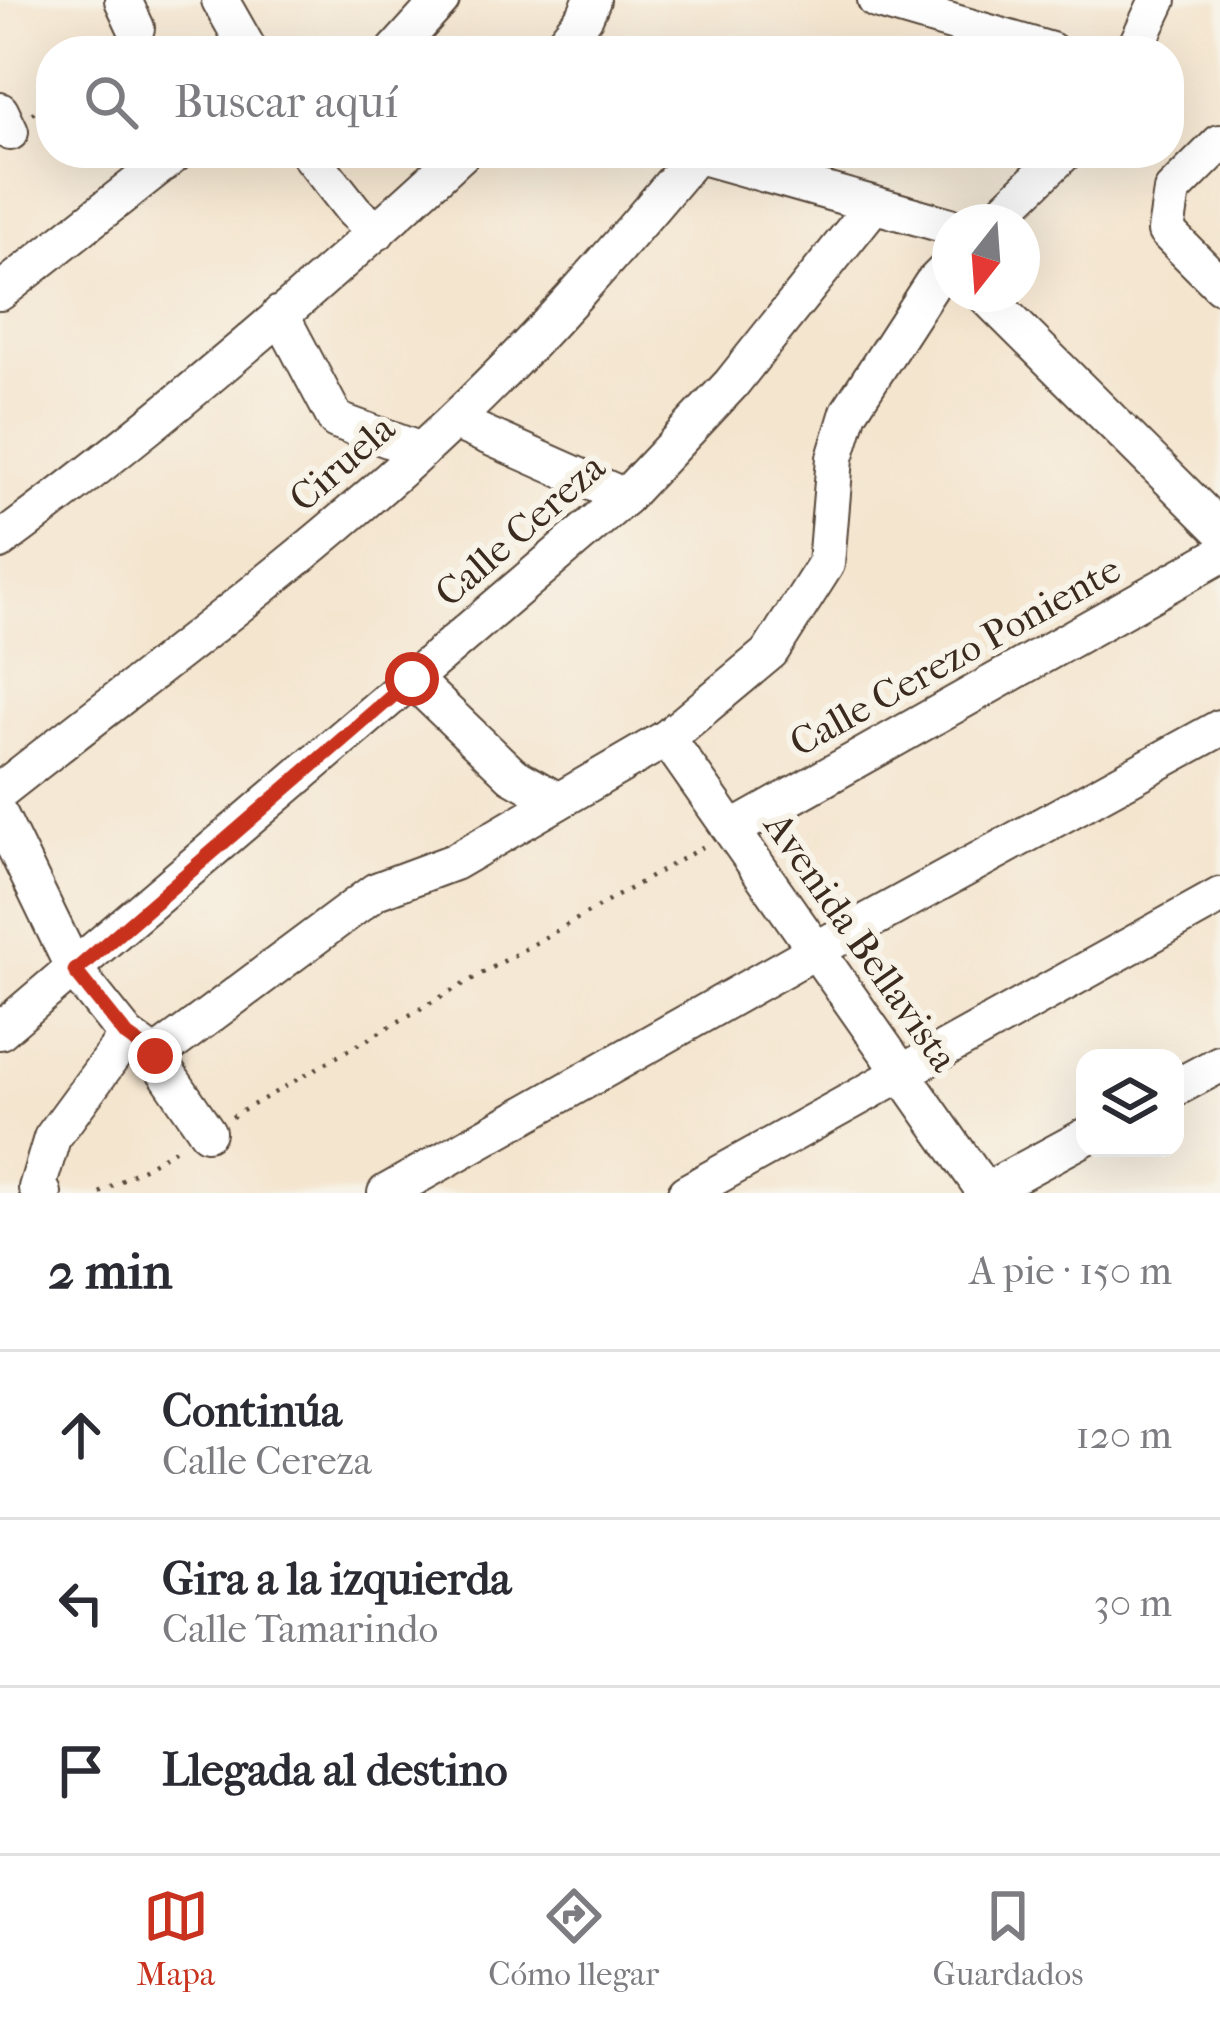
<!DOCTYPE html>
<html lang="es">
<meta charset="utf-8">
<style>
body{margin:0;font-family:"IM FELL French Canon",serif;background:#f7f7f7;color:#2b2b33}
.controls{position:absolute;right:36px;bottom:36px;display:grid;overflow:hidden;border-radius:24px;box-shadow:0 12px 48px #0002}
.controls button{width:108px;height:108px;display:grid;place-items:center;padding:0;border:0;border-bottom:3px solid #e1e1e2;background:#fff;color:#2b2b33;font:60px sans-serif}
.compass{position:absolute;left:932px;top:204px;width:108px;height:108px;border-radius:50%;background:#fff;box-shadow:0 12px 48px #0002;rotate:197deg}
.stop{position:absolute;width:36px;height:36px;margin:-27px;border:9px solid #c8321e;border-radius:50%;background:#fff}
.stop.end{background:#c8321e;border-color:#fff;box-shadow:0 3px 12px #0008}
.list{margin:0;padding:0;list-style:none}
h2{display:flex;justify-content:space-between;align-items:center;height:156px;margin:0;padding:0 48px;font-size:51px}
h2 small{font-size:39px;font-weight:400;color:#7c7c81}
.list li{display:grid;grid-template-columns:78px 1fr auto;gap:36px;align-items:center;box-sizing:border-box;height:168px;padding:0 48px;border-top:3px solid #e1e1e2}
.list b{display:block;font-size:45px;white-space:nowrap}
.list p{margin:0;font-size:39px;white-space:nowrap;color:#7c7c81}
.list em{font-size:39px;font-style:normal;color:#7c7c81}
.icon{flex:none;width:66px;height:66px;fill:none;stroke:currentColor;stroke-width:2;stroke-linecap:round;stroke-linejoin:round}
.map{position:relative;flex:none;width:1220px;height:1193px;overflow:hidden}
.search{position:absolute;background:#fff;box-shadow:0 12px 48px #0002;left:36px;right:36px;top:36px;height:132px;display:flex;align-items:center;gap:30px;box-sizing:border-box;padding:0 42px;border-radius:48px;color:#7c7c81;font-size:45px}
.sheet{height:660px;background:#fff}
nav{display:flex;justify-content:space-around;align-items:center;box-sizing:border-box;height:168px;border-top:3px solid #e1e1e2;background:#fff;font-size:33px;color:#7c7c81}
nav a{display:grid;justify-items:center;gap:6px}
nav .on{color:#c8321e}
.map>svg:first-child{display:block}
.lines{fill:none;stroke-linecap:round;stroke-linejoin:round}
.minor-casing{stroke:#574639;stroke-width:40}
.path{stroke:#574639;stroke-width:4.5;stroke-dasharray:3 9;stroke-linecap:butt}
.minor{stroke:#fff;stroke-width:36}
.route{stroke:#c8321e;stroke-width:15}
.labels{text-anchor:middle;dominant-baseline:central;stroke-width:12;stroke-linejoin:round;paint-order:stroke}
.street-label{font-size:39px;fill:#3b2a1e;stroke:#f7f3e8}
</style>
<div class="map">
<svg width="1220" height="1193" viewBox="0 0 1220 1193">
<rect width="100%" height="100%" fill="#f7f3e8"/>
<filter id="ink" filterUnits="userSpaceOnUse"><feTurbulence type="fractalNoise" baseFrequency=".00833" numOctaves="2"/><feDisplacementMap in="SourceGraphic" scale="24" xChannelSelector="R" yChannelSelector="G"/><feConvolveMatrix kernelMatrix="1 2 1 2 8 2 1 2 1" color-interpolation-filters="sRGB"/></filter>
<filter id="wash" filterUnits="userSpaceOnUse"><feTurbulence type="fractalNoise" baseFrequency=".004" numOctaves="4" result="noise"/><feDisplacementMap in="SourceGraphic" scale="48" xChannelSelector="R" yChannelSelector="G"/><feGaussianBlur stdDeviation="2.7" result="paint"/><feColorMatrix in="noise" values="0 0 0 0 0 0 0 0 0 0 0 0 0 0 0 0 0 1.4 0 .05"/><feComposite in="paint" operator="in"/></filter>
<g filter="url(#wash)">
<rect width="100%" height="100%" fill="#f4e5cf"/>
</g>
<g filter="url(#ink)">
<g class="lines">
<defs>
<g id="minor">
<path d="M 123,0 L 136,28"/>
<path d="M 220,0 L 249,51"/>
<path d="M 876,0 L 1051,51"/>
<path d="M 395,51 L 441,0"/>
<path d="M 557,51 L 585,16 L 592,0"/>
<path d="M 1134,51 L 1158,0"/>
<path d="M 0,111 L 10,132"/>
<path d="M 1220,143 L 1172,191 L 1166,231 L 1220,285"/>
<path d="M 308,153 L 354,211 L 377,232"/>
<path d="M 691,153 L 950,226"/>
<path d="M 993,222 L 1064,153"/>
<path d="M 0,292 L 176,153"/>
<path d="M 984,294 L 1220,529"/>
<path d="M 280,314 L 336,420 L 421,451"/>
<path d="M 454,421 L 625,497"/>
<path d="M 0,541 C 162,422 315,289 462,153"/>
<path d="M 412,679 L 512,775 L 558,801"/>
<path d="M 667,738 L 986,1193"/>
<path d="M 0,791 C 152,671 311,556 451,423 C 539,340 619,247 697,154"/>
<path d="M 0,816 L 75,971 L 127,1036 L 155,1056 L 207,1132"/>
<path d="M 732,830 L 1220,555"/>
<path d="M 0,1031 L 625,497 L 731,384 L 872,207"/>
<path d="M 155,1056 L 376,891 L 454,862 L 667,738 L 770,652 L 826,564 L 835,458 L 849,412 L 932,284 L 950,266"/>
<path d="M 1175,1088 L 1220,1064"/>
<path d="M 43,1193 L 37,1188 L 52,1138 L 127,1036"/>
<path d="M 386,1193 L 816,950 L 1220,728"/>
<path d="M 686,1193 L 1220,896"/>
<path d="M 982,1193 L 1085,1137"/>
</g>
</defs>
<use href="#minor" class="minor-casing"/>
<g class="path">
<path d="M 32,114 L 51,98"/>
<path d="M 232,1117 L 706,845"/>
<path d="M 100,1193 L 180,1147"/>
</g>
<use href="#minor" class="minor"/>
</g>
</g>
<g class="lines" filter="url(#ink)">
<path class="route" d="M 155,1056 L 127,1036 L 75,971 L 412,679"/>
</g>
<g class="labels">
<g class="street-label">
<text transform="translate(342 463) rotate(-41)">Ciruela</text>
<text transform="translate(520 530) rotate(-41)">Calle Cereza</text>
<text transform="translate(955 656) rotate(-29)">Calle Cerezo Poniente</text>
<text transform="translate(861 942) rotate(55)">Avenida Bellavista</text>
</g>
</g>
</svg>
<div class="controls">
<button><svg class="icon" aria-label="layers" viewBox="0 0 24 24"><path d="M12 4l9 5-9 5-9-5zM3 14l9 5 9-5"/></svg></button>
</div>
<svg class="compass" viewBox="-18 -18 36 36"><path d="M0-13l5 13h-10z" fill="#e53935"/><path d="M0 13l5-13h-10z" fill="#7c7c81"/></svg>
<div class="stop" style="left:412px;top:679px"></div>
<div class="stop end" style="left:155px;top:1056px"></div>
<div class="search"><svg class="icon" aria-label="search" viewBox="0 0 24 24"><circle cx="10" cy="10" r="6"/><path d="M15 15l6 6"/></svg>Buscar aquí</div>
</div>
<section class="sheet">
<h2>2 min<small>A pie · 150 m</small></h2>
<ul class="list">
<li><svg class="icon" aria-label="ahead" viewBox="0 0 24 24"><path d="M12 20V5M6 11l6-6 6 6"/></svg><div><b>Continúa</b><p>Calle Cereza</p></div><em>120 m</em></li>
<li><svg class="icon" aria-label="left" viewBox="0 0 24 24"><path d="M17 20v-9H6M10 6l-5 5 5 5"/></svg><div><b>Gira a la izquierda</b><p>Calle Tamarindo</p></div><em>30 m</em></li>
<li><svg class="icon" aria-label="arrive" viewBox="0 0 24 24"><path d="M6 21V4h12l-3 4 3 4H6"/></svg><div><b>Llegada al destino</b></div></li>
</ul>
</section>
<nav>
<a class="on"><svg class="icon" aria-label="map" viewBox="0 0 24 24"><path d="M3 6l6-2 6 2 6-2v14l-6 2-6-2-6 2zM9 4v14M15 6v14"/></svg>Mapa</a>
<a><svg class="icon" aria-label="directions" viewBox="0 0 24 24"><path d="M12 3l9 9-9 9-9-9zM9 14v-3h6M13 9l2 2-2 2"/></svg>Cómo llegar</a>
<a><svg class="icon" aria-label="saved" viewBox="0 0 24 24"><path d="M7 4h10v16l-5-4-5 4z"/></svg>Guardados</a>
</nav>
